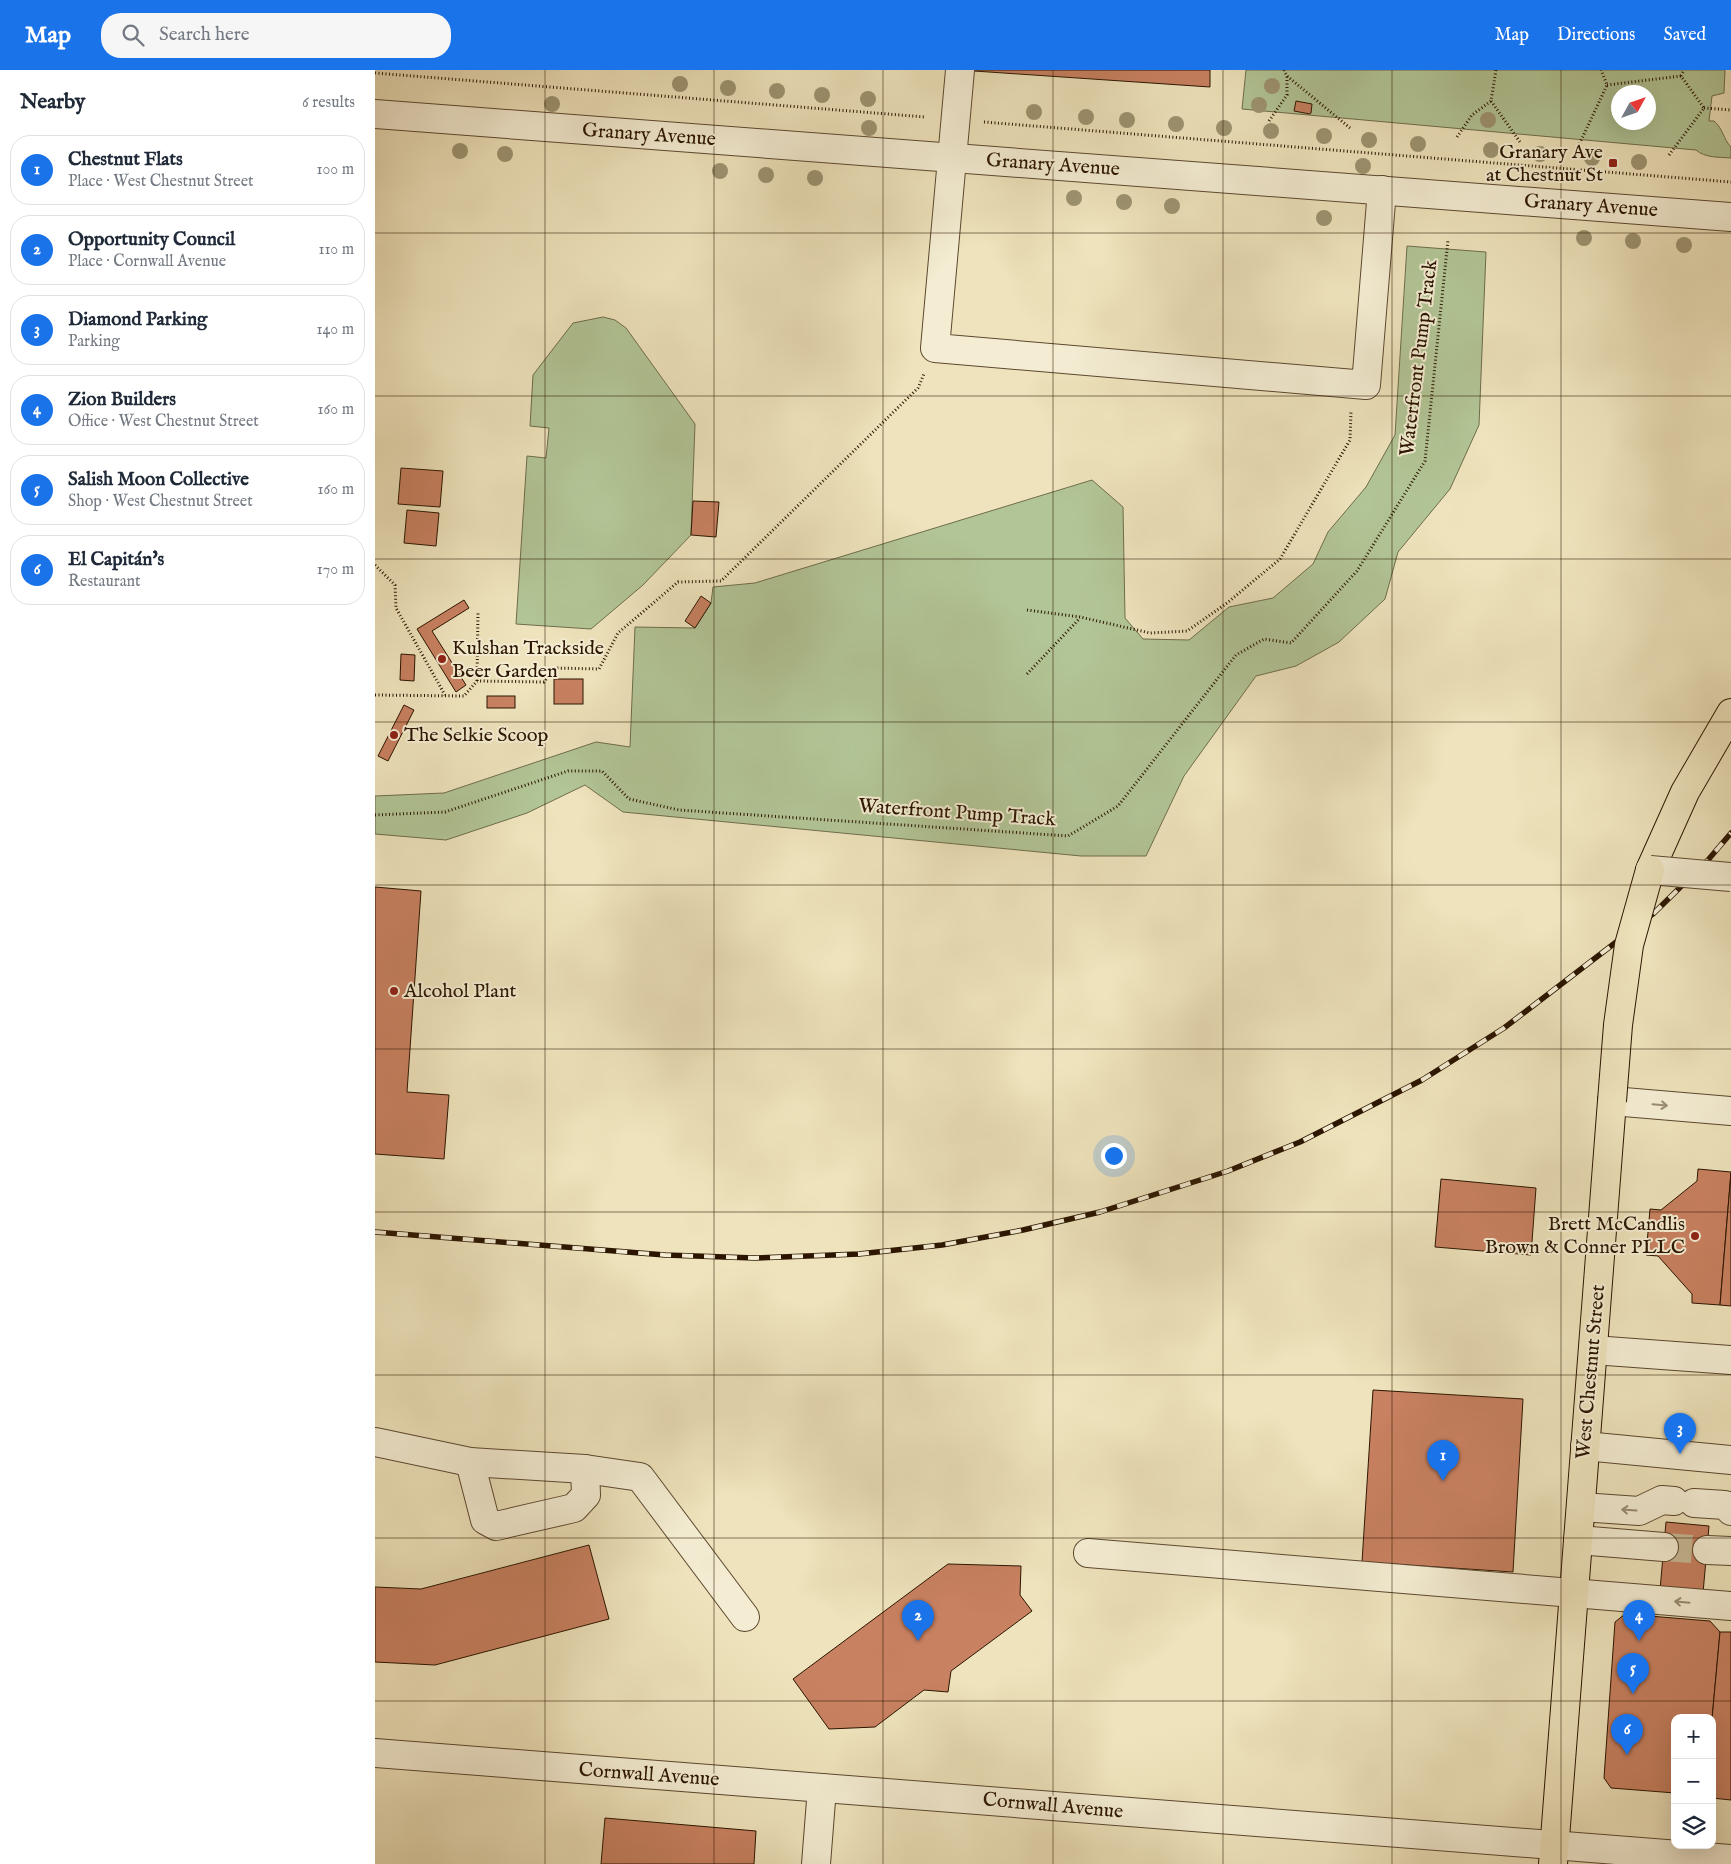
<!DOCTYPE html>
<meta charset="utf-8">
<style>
body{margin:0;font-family:"IM FELL English",serif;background:#f6f6f7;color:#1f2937}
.controls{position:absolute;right:15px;bottom:15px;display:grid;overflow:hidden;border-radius:10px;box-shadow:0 5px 20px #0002}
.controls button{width:45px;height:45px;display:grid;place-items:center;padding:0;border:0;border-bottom:1px solid #e0e1e3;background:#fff;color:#1f2937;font:25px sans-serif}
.compass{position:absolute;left:1236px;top:15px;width:45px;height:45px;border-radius:50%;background:#fff;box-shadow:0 5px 20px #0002;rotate:50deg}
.you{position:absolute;left:738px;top:1085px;width:18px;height:18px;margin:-12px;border:4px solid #fff;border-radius:50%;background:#1a73e8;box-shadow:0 0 0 8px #1a73e833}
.badge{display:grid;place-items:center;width:32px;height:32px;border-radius:50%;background:#1a73e8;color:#fff;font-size:16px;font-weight:700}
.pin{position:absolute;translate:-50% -41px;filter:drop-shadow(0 1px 2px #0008)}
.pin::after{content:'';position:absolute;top:26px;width:18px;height:15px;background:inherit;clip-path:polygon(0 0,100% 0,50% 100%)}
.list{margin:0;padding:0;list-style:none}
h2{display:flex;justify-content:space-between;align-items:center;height:65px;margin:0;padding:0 20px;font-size:21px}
h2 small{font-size:16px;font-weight:400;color:#747a83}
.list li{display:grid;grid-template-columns:32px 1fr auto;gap:15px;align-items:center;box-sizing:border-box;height:70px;margin:0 10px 10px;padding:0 10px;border:1px solid #e0e1e3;border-radius:20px}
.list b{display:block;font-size:19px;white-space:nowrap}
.list p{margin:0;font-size:16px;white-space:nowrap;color:#747a83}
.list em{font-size:16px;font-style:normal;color:#747a83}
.icon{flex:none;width:28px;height:28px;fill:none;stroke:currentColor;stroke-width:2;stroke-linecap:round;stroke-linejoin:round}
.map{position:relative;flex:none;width:1356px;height:1794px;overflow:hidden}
header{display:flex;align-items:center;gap:30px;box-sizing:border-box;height:70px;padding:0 25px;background:#1a73e8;color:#fff}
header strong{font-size:24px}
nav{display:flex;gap:28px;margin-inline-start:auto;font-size:18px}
.search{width:350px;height:45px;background:#f6f6f7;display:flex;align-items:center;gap:12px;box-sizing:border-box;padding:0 18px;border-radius:20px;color:#747a83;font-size:19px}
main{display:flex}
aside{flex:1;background:#fff}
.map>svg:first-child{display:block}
.green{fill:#b2c596;stroke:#6e6d4b;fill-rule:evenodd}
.building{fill:#c88161;stroke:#2b1500}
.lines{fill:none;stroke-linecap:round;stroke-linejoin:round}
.minor-tunnel{stroke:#c7ba96;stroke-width:28;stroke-dasharray:28 14;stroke-linecap:butt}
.minor-casing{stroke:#5c482f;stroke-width:30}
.major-casing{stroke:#2b1500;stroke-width:30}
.path{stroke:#2b1500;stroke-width:3;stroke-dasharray:1 2.5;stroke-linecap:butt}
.minor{stroke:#f4edd3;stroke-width:28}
.major{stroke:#eee3bc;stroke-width:28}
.rail-casing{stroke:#2b1500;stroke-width:5.5}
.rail{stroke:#f4edd3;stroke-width:4;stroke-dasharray:11;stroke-linecap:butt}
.minor-bridge-casing{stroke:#5c482f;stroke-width:30;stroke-linecap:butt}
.major-bridge-casing{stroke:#2b1500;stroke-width:30;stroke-linecap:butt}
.minor-bridge{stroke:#f4edd3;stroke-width:28}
.major-bridge{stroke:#eee3bc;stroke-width:28}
.tree{fill:#9d9471}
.oneway{stroke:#9a8c74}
.grid{fill:none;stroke:#2b1500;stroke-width:1;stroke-opacity:0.55}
.poi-dot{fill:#8f2418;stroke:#f4edd3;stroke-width:2}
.labels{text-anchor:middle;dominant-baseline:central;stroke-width:4;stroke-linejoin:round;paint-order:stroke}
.street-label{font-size:20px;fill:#2b1500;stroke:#f4edd3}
.poi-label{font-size:20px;fill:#2b1500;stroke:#f4edd3;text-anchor:start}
</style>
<header>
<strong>Map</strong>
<div class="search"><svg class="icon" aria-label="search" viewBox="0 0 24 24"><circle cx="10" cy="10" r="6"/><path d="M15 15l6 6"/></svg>Search here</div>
<nav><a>Map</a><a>Directions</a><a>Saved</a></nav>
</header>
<main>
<aside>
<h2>Nearby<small>6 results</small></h2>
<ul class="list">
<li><span class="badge">1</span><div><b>Chestnut Flats</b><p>Place · West Chestnut Street</p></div><em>100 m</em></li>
<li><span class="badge">2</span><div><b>Opportunity Council</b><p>Place · Cornwall Avenue</p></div><em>110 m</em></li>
<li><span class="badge">3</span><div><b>Diamond Parking</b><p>Parking</p></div><em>140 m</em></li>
<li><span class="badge">4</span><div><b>Zion Builders</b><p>Office · West Chestnut Street</p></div><em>160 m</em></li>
<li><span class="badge">5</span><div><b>Salish Moon Collective</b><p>Shop · West Chestnut Street</p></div><em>160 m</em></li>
<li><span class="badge">6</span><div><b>El Capitán's</b><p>Restaurant</p></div><em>170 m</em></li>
</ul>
</aside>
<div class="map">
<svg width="1356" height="1794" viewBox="0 0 1356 1794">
<rect width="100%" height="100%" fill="#eee3bc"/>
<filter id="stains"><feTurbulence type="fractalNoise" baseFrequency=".004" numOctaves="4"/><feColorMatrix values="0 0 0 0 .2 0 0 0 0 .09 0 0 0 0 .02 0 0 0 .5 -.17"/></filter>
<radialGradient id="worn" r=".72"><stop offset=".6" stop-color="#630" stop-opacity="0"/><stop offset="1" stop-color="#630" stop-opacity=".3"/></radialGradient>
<g class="green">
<path d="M 871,0 L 1350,0 L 1349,23 L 1337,26 L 1334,51 L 1339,51 C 1349,60 1348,69 1356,77 L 1356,88 C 1344,87 1330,88 1321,80 L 867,39 ZM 1244,22 L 1274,22 L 1274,52 L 1244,52 Z"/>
<path d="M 1032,176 L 1111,182 L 1104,355 L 1075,419 L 1023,482 L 1010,529 L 964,572 L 921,596 L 881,606 L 809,706 L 771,786 L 706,786 L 248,742 L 210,715 L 152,743 L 71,770 L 0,764 L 0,726 L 69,723 L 221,672 L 255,677 L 260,557 L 320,558 L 336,533 L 338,517 L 380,513 L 717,410 L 748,437 L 750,548 L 768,569 L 814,570 L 854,537 L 898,528 L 938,494 L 953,462 L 991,417 L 1020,365 Z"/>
<path d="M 228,247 L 240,250 L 251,258 L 320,354 L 316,465 L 268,515 L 216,559 L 141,554 L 152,386 L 171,388 L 174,358 L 155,356 L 158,305 L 198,253 Z"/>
</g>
<g class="building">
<path d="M 599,0 L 835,0 L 835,17 L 599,1 Z"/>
<path d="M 921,31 L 937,34 L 936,43 L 935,44 L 919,41 Z"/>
<path d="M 26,398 L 68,401 L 65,437 L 23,434 Z"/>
<path d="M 318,431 L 344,432 L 341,467 L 316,465 Z"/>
<path d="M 32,440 L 64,443 L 61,476 L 29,473 Z"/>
<path d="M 326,526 L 336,533 L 320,558 L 310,551 Z"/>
<path d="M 89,530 L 94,538 L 57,561 L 91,615 L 81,622 L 42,559 Z"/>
<path d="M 26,584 L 40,585 L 39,611 L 25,610 Z"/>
<rect x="179" y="609" width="29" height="25"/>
<rect x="112" y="626" width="28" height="12"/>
<path d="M 29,635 L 39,640 L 13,691 L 3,686 Z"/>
<path d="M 0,817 L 46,821 L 32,1022 L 74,1025 L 69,1089 L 0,1084 Z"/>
<path d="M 1323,1099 L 1356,1102 L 1345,1235 L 1317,1233 L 1317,1224 L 1283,1186 L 1271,1185 L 1275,1139 L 1286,1140 L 1322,1111 Z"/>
<path d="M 1356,1103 L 1356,1236 L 1345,1235 Z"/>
<path d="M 1066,1109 L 1161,1118 L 1156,1185 L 1060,1177 Z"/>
<path d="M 998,1320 L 1148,1329 L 1138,1502 L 987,1492 Z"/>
<path d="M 1291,1452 L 1334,1456 L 1328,1523 L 1285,1520 Z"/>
<path d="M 214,1475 L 234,1549 L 60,1595 L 0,1592 L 0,1517 L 46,1519 Z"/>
<path d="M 573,1494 L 646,1496 L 645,1525 L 657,1541 L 576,1601 L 573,1622 L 549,1620 L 500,1657 L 454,1659 L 418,1609 Z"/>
<path d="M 1250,1544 L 1335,1551 L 1345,1562 L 1337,1649 L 1337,1648 L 1300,1648 L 1300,1723 L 1236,1718 L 1229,1708 L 1240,1552 Z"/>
<path d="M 1345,1562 L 1356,1562 L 1356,1730 L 1337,1728 L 1337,1649 Z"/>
<path d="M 230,1748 L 381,1761 L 379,1794 L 226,1794 Z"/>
</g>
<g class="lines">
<path class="minor-tunnel" d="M 1289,1477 L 1332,1480"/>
<defs>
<g id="minor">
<path d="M 585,0 L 560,278 L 991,315 L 1007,120"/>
<path d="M 0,44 L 1356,147"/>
<path d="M 1237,1031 L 1356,1041"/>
<path d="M 1218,1280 L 1356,1290"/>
<path d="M 0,1372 L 95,1392 L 210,1399 L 265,1407 L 370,1547"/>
<path d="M 1210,1376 L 1356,1390"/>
<path d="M 95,1392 L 110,1450 L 121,1456 L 199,1438 L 211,1425 L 210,1399"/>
<path d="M 1319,1433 L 1350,1435 L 1356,1441"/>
<path d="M 1206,1437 L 1264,1441 L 1287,1430 L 1299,1431"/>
<path d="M 1203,1470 L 1289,1477"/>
<path d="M 1332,1480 L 1356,1481"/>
<path d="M 713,1483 L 1356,1536"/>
<path d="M 0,1683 L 1356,1789"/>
<path d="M 441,1794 L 447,1718"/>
</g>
<g id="major">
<path d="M 1275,800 L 1310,722 L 1356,643"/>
<path d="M 1178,1794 L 1237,1031"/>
</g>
</defs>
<use href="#minor" class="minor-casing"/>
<use href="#major" class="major-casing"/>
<g class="path">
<path d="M 909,0 L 912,6 L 975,58"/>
<path d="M 1121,0 L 1116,31 L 1145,72"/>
<path d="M 0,3 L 550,47"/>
<path d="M 1232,15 L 1306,6"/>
<path d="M 1329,38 L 1356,40"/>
<path d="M 894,51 L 912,25 L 912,6"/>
<path d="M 609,52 L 1356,112"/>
<path d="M 1082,67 L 1097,45 L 1116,31"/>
<path d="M 1203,77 L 1232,15 L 1226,0"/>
<path d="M 1294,85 L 1329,38 L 1306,6 L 1309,0"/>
<path d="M 0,495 L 20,515 L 21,538 L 70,625"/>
<path d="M 652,540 L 705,547 L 775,563 L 812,561 L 852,533 L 905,489 L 975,370 L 976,342"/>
<path d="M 652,604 L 705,548"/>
<path d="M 102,611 L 103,542"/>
<path d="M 0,625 L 89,626 L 102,611 L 169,612 L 180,598 L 224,599 L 243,563 L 303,512 L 346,511 L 543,318 L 549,304"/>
<path d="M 0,745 L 70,742 L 193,701 L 227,701 L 254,729 L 304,740 L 693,766 L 743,736 L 861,585 L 889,569 L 916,573 L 982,501 L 1050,391 L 1073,170"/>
</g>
<use href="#minor" class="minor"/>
<use href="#major" class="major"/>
<defs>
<path id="rail" d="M 0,1162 L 290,1185 L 380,1188 L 484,1184 L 567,1175 L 648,1160 L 725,1142 L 853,1101 L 925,1072 L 1047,1010 L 1129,958 L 1279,843 L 1333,790 L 1356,763"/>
</defs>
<use href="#rail" class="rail-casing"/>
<use href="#rail" class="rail"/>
<defs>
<path id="minor-bridge" d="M 1275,800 L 1356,807"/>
<path id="major-bridge" d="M 1237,1031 L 1243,955 L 1254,875 L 1275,800"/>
</defs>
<use href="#minor-bridge" class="minor-bridge-casing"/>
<use href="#major-bridge" class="major-bridge-casing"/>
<use href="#minor-bridge" class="minor-bridge"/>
<use href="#major-bridge" class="major-bridge"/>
</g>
<g class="tree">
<circle cx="305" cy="14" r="8"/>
<circle cx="897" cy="16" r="8"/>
<circle cx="353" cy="18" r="8"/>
<circle cx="402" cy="21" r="8"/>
<circle cx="447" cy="25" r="8"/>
<circle cx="493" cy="29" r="8"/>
<circle cx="177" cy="34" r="8"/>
<circle cx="884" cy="35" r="8"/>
<circle cx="659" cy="42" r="8"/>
<circle cx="711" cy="47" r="8"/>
<circle cx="752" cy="50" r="8"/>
<circle cx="1113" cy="50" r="8"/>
<circle cx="801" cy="54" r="8"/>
<circle cx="494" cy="58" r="8"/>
<circle cx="849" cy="58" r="8"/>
<circle cx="896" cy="61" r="8"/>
<circle cx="949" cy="66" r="8"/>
<circle cx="994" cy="70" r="8"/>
<circle cx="1043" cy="74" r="8"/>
<circle cx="1116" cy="80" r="8"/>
<circle cx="85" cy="81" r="8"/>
<circle cx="130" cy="84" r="8"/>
<circle cx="1165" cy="84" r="8"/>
<circle cx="1217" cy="88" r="8"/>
<circle cx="1264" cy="92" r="8"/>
<circle cx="988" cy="96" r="8"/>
<circle cx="345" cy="101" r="8"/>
<circle cx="391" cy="105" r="8"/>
<circle cx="440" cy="108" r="8"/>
<circle cx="699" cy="128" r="8"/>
<circle cx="749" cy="132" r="8"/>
<circle cx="797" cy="136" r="8"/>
<circle cx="949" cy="148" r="8"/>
<circle cx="1209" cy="168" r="8"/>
<circle cx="1258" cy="171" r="8"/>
<circle cx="1309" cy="175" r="8"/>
</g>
<defs><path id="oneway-shaft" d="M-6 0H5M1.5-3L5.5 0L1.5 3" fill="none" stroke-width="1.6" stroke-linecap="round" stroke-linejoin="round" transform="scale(1.25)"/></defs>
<g class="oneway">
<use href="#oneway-shaft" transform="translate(1285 1035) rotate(5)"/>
<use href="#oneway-shaft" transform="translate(1254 1440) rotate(-176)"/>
<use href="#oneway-shaft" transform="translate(1307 1532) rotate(-175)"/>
</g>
<path class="grid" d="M 170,0 L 170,1794M 339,0 L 339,1794M 508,0 L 508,1794M 678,0 L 678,1794M 848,0 L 848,1794M 1017,0 L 1017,1794M 1186,0 L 1186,1794M 0,163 L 1356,163M 0,326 L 1356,326M 0,489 L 1356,489M 0,652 L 1356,652M 0,815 L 1356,815M 0,979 L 1356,979M 0,1142 L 1356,1142M 0,1305 L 1356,1305M 0,1468 L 1356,1468M 0,1631 L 1356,1631"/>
<g class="poi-dot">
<rect x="1233" y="88" width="10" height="10" rx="2.5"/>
<circle cx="67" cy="589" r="5"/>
<circle cx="19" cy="665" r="5"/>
<circle cx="19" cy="921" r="5"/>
<circle cx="1320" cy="1166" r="5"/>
</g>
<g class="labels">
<g class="street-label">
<text transform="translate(274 65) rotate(4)">Granary Avenue</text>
<text transform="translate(678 95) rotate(4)">Granary Avenue</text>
<text transform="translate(1216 136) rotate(4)">Granary Avenue</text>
<text transform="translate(1044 288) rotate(-83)">Waterfront Pump Track</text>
<text transform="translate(582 743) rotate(4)">Waterfront Pump Track</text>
<text transform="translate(1216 1302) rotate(-85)">West Chestnut Street</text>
<text transform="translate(274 1705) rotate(4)">Cornwall Avenue</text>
<text transform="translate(678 1736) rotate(5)">Cornwall Avenue</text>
</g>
<g class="poi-label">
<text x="1228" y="82" text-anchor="end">Granary Ave<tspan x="1228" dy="23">at Chestnut St</tspan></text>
<text x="77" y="578">Kulshan Trackside<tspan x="77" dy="23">Beer Garden</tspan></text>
<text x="29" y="665">The Selkie Scoop</text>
<text x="29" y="921">Alcohol Plant</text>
<text x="1310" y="1154" text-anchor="end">Brett McCandlis<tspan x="1310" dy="23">Brown &amp; Conner PLLC</tspan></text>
</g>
</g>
<rect width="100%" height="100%" filter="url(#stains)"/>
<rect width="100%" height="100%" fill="url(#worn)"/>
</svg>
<div class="controls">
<button>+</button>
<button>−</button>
<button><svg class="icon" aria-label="layers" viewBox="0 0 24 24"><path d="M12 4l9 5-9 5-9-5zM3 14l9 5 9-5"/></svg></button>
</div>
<svg class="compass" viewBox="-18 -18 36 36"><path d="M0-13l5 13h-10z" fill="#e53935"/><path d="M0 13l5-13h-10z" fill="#747a83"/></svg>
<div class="you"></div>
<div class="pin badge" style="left:1068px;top:1411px">1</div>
<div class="pin badge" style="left:543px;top:1571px">2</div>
<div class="pin badge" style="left:1305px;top:1384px">3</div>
<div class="pin badge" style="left:1264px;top:1571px">4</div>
<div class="pin badge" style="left:1258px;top:1624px">5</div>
<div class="pin badge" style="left:1252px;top:1685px">6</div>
</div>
</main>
